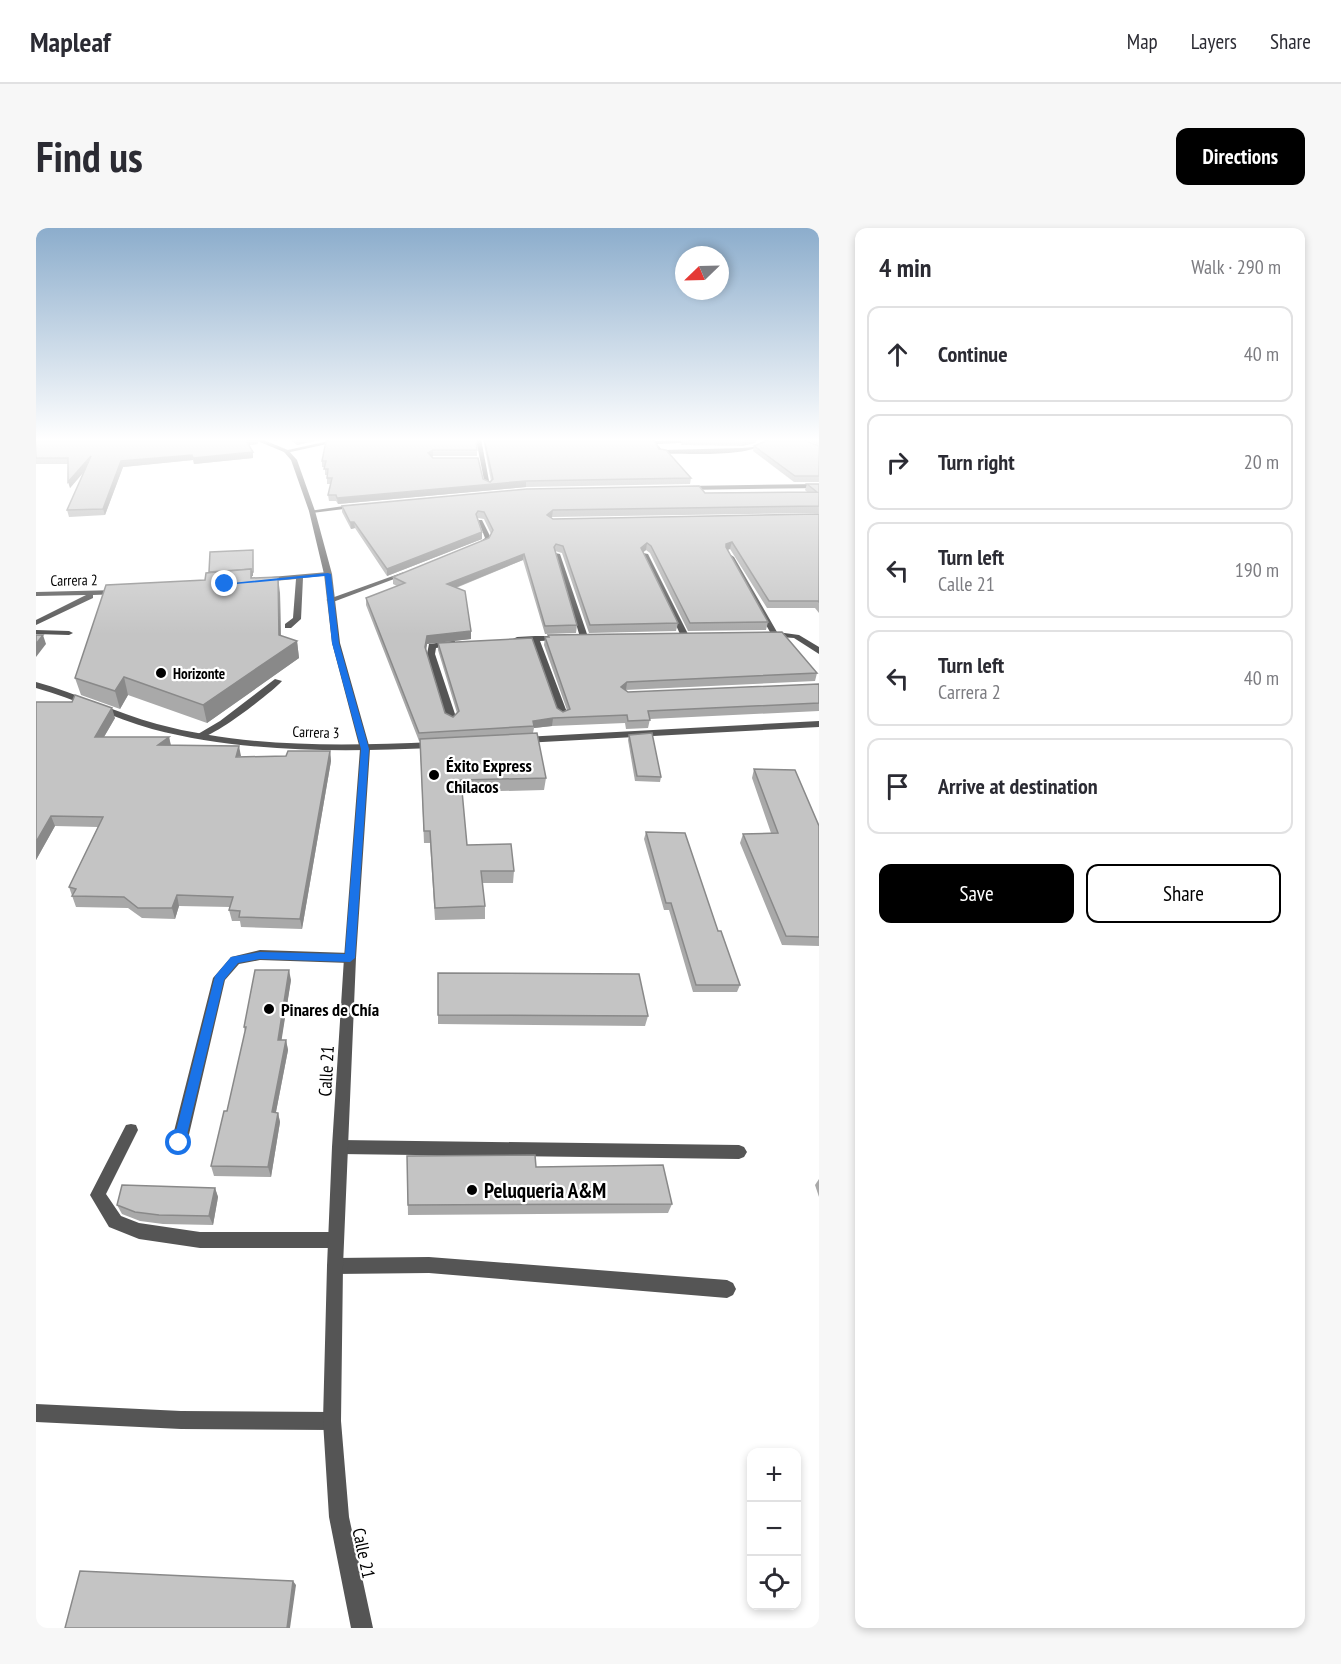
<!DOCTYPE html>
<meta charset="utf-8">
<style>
body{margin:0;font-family:"PT Sans Narrow",sans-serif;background:#f7f7f7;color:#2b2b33}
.controls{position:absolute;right:18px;bottom:18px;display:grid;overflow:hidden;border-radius:12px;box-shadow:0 3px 9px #0003}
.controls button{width:54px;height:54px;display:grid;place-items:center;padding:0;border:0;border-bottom:2px solid #e1e1e2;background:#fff;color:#2b2b33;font:30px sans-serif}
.compass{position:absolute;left:639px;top:18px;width:54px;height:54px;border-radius:50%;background:#fff;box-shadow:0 3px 9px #0003;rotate:247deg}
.stop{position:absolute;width:18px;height:18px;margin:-14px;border:4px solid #1a73e8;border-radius:50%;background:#fff}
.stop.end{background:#1a73e8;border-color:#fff;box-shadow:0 2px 6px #0008}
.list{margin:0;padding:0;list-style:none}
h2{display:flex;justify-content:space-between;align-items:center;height:78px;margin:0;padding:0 24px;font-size:26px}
h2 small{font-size:20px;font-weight:400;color:#7c7c81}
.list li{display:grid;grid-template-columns:39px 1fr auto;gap:18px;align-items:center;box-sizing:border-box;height:96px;margin:0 12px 12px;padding:0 12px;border:2px solid #e1e1e2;border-radius:12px}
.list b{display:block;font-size:22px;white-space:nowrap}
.list p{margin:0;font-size:20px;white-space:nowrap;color:#7c7c81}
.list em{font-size:20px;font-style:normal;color:#7c7c81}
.actions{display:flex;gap:12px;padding:18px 24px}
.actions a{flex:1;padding:14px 0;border:2px solid #000;border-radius:12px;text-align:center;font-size:21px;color:#000}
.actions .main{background:#000;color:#fff}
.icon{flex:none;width:33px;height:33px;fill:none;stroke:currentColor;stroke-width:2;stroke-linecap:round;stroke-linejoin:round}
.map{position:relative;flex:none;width:783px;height:1400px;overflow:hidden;border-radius:12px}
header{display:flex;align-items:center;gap:36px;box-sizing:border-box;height:84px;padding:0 30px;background:#fff;border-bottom:2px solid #e1e1e2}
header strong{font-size:28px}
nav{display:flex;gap:33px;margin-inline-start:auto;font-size:21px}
.intro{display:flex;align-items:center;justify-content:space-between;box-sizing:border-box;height:144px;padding:0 36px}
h1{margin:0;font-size:42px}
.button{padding:15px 27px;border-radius:12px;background:#000;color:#fff;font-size:21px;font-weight:700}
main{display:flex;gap:36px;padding:0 36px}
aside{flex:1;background:#fff;border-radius:12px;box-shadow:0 3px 9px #0003}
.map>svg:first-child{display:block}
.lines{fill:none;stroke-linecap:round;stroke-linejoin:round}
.service{fill:#555;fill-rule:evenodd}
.minor{fill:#555;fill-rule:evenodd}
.tertiary{fill:#555;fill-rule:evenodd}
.wall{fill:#a9a9a9}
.shaded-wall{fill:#898989}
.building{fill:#c4c4c4;stroke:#898989;stroke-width:1.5}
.route{fill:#1a73e8}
.poi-dot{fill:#000;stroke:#fff;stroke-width:2}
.labels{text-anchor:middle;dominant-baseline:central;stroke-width:4.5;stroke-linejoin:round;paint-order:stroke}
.far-street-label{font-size:15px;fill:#000;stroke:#fff}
.far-poi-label{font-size:15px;font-weight:bold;fill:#000;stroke:#fff;text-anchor:start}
.poi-label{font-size:18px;font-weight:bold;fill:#000;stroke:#fff;text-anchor:start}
.street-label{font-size:18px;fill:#000;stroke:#fff}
.near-poi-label{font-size:21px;font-weight:bold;fill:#000;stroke:#fff;text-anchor:start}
</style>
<header>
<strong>Mapleaf</strong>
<nav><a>Map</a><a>Layers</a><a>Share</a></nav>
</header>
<div class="intro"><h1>Find us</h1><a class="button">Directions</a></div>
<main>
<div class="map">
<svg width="783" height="1400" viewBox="0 0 783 1400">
<rect width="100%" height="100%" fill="#fff"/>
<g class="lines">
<g class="service">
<path d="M 440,211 L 445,211 L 454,258 L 449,257 Z"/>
<path d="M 613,211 L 618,211 L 619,213 L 662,212 L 665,214 L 621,216 L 626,222 L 706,220 L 717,219 L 730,212 L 733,214 C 710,230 653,225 624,226 Z"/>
<path d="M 239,451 L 246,453 C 235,465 176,511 162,510 L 162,506 L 184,493 Z"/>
<path d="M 224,722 L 314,725 L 318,727 L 320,730 L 318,733 L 314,735 L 224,732 L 203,736 L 189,752 L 151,915 L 148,920 L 143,922 L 138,920 L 135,915 L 177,750 L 195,729 Z"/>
<path d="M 95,896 L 100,897 L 102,902 L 70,966 L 85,988 L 103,995 L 164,1004 L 300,1004 L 306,1006 L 308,1012 L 306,1018 L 300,1020 L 164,1020 L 103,1011 L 73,999 L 54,967 L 90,897 Z"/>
<path d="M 0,1176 L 145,1183 L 296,1184 L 303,1186 L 305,1193 L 303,1200 L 296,1202 L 145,1201 L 0,1194 Z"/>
</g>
<g class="minor">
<path d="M 302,211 L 314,211 L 250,225 L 247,223 Z"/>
<path d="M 783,256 L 783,260 L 648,262 L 645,260 L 648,258 Z"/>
<path d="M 322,276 L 324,279 L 276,285 L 273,283 Z"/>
<path d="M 442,292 L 446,292 L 455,310 L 440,321 L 437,319 L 438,318 L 449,310 Z"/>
<path d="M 519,325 L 524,326 L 552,409 L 551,411 L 544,409 Z"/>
<path d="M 607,325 L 612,326 L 652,406 L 651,408 L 644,406 Z"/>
<path d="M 695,327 L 698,329 L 741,404 L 763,407 L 783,419 L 783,426 L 758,410 L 730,408 L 730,404 L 734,404 L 692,329 Z"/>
<path d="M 292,344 L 294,345 L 294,347 L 267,350 L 265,391 L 255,400 L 249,400 L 249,396 L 257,390 L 260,351 L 227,354 L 223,352 L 224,350 Z"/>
<path d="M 368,344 L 374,345 L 297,374 L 290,372 Z"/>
<path d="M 81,362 L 85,364 L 84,366 L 57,367 L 57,370 L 0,397 L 0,392 L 50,367 L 0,368 L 0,364 Z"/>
<path d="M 0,402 L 33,403 L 37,405 L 33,407 L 0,406 Z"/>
<path d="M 499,408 L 524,408 L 528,410 L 524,412 L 504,413 L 532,487 L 530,489 L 527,490 L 522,487 L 496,413 L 481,413 L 477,411 L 481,409 Z"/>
<path d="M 416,413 L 419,413 L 419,417 L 400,420 L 399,426 L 421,492 L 416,495 L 411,492 L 391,426 L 393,416 Z"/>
<path d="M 0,454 C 41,465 80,485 121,496 C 211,520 306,518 398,514 L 403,517 L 398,520 C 304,524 208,525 116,501 C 77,490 40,471 0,460 Z"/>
<path d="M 783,493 L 783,499 L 488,515 L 483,512 L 488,509 Z"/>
<path d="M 304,912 L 703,917 L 708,919 L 711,924 L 708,929 L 703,931 L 304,926 L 299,924 L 296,919 L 299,914 Z"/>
<path d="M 393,1029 L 691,1052 L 697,1055 L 700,1061 L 697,1067 L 691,1070 L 393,1045 L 299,1046 L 293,1044 L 291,1038 L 293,1032 L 299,1030 Z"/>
</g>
<path class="tertiary" d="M 217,211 L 225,211 L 252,222 L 261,232 L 279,283 L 296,346 L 304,415 L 334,521 L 320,730 L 312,919 L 307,1038 L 305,1193 L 313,1289 L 337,1400 L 315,1400 L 293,1289 L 287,1193 L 291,1038 L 296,919 L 308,730 L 324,521 L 296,415 L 288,346 L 273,283 L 255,232 L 248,224 Z"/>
</g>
<g class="wall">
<path d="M 0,211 L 222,211 L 222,216 L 213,217 L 217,224 L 217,230 L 158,236 L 157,232 L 87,239 L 69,287 L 33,289 L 31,282 L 48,244 L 34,260 L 32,236 L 0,236 Z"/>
<path d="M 253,211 L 288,211 L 261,217 Z"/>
<path d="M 296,211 L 441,222 L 441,228 L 397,228 L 395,229 L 454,254 L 455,253 L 447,211 L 617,211 L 623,221 L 655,250 L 654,256 L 490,259 L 302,276 L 300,273 L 293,273 L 292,267 L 295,256 L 291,256 L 291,247 L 289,247 L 289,239 L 286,239 L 286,233 Z"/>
<path d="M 721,211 L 719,215 L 706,218 L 645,217 L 646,212 Z"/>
<path d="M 769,211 L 783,211 L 783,217 Z"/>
<path d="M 718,218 L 783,218 L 783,254 L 758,254 L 717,223 Z"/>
<path d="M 771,256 L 783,256 L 783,285 L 516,289 L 515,290 L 517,291 L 783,286 L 783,385 L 779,380 L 731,380 L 694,321 L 691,322 L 732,394 L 730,402 L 652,403 L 614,325 L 610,322 L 607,324 L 642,395 L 640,403 L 553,405 L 526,325 L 519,323 L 541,397 L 540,405 L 509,406 L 487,332 L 420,360 L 435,411 L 391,416 L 390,422 L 409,485 L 417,489 L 421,485 L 402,422 L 402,415 L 527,484 L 531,482 L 508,417 L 509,409 L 512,409 L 512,407 L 781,445 L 779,453 L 589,462 L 592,464 L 783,456 L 783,483 L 614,491 L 612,500 L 590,501 L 589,495 L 516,498 L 498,500 L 497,505 L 510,550 L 508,562 L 426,564 L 431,617 L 478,643 L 477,655 L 446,655 L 449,678 L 449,691 L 399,692 L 394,615 L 388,615 L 384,513 L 383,513 L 330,377 L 330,370 L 361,358 L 357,356 L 357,349 L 453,310 L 455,306 L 448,291 L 442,290 L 446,311 L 351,348 L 319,300 L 315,301 L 306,284 L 306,278 L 669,265 L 771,264 L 769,262 Z"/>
<path d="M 217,322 L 217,348 L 216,348 L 216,350 L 244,365 L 245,408 L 261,413 L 263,430 L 171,495 L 92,467 L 84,481 L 45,467 L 39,450 L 169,352 L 173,344 Z"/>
<path d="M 0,474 L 79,490 L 68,509 L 133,509 L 135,517 L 205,529 L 250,528 L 294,523 L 295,533 L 266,701 L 205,699 L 204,693 L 196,693 L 193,682 L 194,679 L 143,678 L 139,691 L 106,690 L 92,680 L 40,679 L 33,659 L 62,599 L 19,598 L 0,632 Z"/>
<path d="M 593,507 L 625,549 L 624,554 L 599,553 L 592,512 Z"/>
<path d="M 718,541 L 783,598 L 783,718 L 746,717 L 704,615 L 707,606 L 735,605 L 716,550 Z"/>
<path d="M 610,604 L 682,703 L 704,757 L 701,764 L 657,764 L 633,682 L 628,682 L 608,611 Z"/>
<path d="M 402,745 L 612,788 L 609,798 L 402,796 Z"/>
<path d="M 255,752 L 245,812 L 250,812 L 252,822 L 240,884 L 242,885 L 244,894 L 235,949 L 178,948 L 175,938 L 191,883 L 209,804 L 208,799 Z"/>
<path d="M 371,928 L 500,939 L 636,976 L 632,985 L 372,987 Z"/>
<path d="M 783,951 L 783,969 L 779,957 Z"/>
<path d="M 179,960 L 182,969 L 177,997 L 127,996 L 104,993 L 86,986 L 81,977 Z"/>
</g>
<g class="shaded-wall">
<path d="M 222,211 L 222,216 L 211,217 L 210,212 Z"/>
<path d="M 237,211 L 251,211 L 237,213 Z"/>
<path d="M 260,211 L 288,211 L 261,217 Z"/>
<path d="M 712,211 L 721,211 L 719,215 L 706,218 L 708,213 Z"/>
<path d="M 397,222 L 397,228 L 392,231 L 392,225 Z"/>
<path d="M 217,224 L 217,230 L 158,236 L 157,230 Z"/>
<path d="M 156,227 L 157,232 L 87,239 L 69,287 L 67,281 L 85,233 Z"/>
<path d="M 55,228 L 56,234 L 34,260 L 32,254 Z"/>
<path d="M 490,253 L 490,259 L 302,276 L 301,270 Z"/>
<path d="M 517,282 L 516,289 L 511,294 L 511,287 Z"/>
<path d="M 314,294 L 318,294 L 319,300 L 315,301 Z"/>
<path d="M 446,304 L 446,311 L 351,348 L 351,341 Z"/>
<path d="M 696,314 L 694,321 L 689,323 L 690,316 Z"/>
<path d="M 611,315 L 610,322 L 604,327 L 605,320 Z"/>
<path d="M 217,322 L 217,348 L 216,348 L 217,357 L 215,348 Z"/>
<path d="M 488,326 L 487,332 L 411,363 L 411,356 Z"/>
<path d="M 242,349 L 244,365 L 245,424 L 261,413 L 263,430 L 171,495 L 167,477 L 243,407 Z"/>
<path d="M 435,403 L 435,411 L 391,416 L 389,427 L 389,419 L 391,408 Z"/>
<path d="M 7,407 L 10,416 L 0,429 L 0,416 Z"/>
<path d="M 88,449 L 92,467 L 84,481 L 79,463 Z"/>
<path d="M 591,454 L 590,462 L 584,467 L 585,459 Z"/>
<path d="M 76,480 L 79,490 L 62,519 L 59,509 Z"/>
<path d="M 517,490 L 516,498 L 498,500 L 497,493 Z"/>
<path d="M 133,509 L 135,519 L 122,517 Z"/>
<path d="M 203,518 L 205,528 L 200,529 Z"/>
<path d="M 294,523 L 295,533 L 266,701 L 264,691 Z"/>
<path d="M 15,588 L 19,598 L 0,632 L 0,614 Z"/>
<path d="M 141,667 L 143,678 L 139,691 L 136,680 Z"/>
<path d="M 253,742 L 255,752 L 244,822 L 242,812 Z"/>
<path d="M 250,812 L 252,822 L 238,894 L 236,884 Z"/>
<path d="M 242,885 L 244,894 L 235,949 L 232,939 Z"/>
<path d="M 179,960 L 182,969 L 177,997 L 173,988 Z"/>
<path d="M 257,1353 L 260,1357 L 254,1400 L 251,1400 Z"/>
</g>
<g class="building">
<path d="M 0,211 L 211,211 L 210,212 L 217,224 L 157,230 L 156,227 L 85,233 L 67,281 L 31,282 L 55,228 L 32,254 L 32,230 L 0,230 Z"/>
<path d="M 296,211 L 440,211 L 441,222 L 397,222 L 392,225 L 397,230 L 442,230 L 447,251 L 454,254 L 457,251 L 448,211 L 617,211 L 623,221 L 630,222 L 655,250 L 490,253 L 301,270 L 300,267 L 292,267 L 296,250 L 291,250 L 292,241 L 288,241 L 290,233 L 286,233 L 290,213 Z"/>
<path d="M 648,211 L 712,211 L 708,213 L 646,212 Z"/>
<path d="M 735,211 L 765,211 L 783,218 L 783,248 L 759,248 L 718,218 Z"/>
<path d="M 771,256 L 783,256 L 783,278 L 517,282 L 511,287 L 517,291 L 783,286 L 783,374 L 782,373 L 733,373 L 696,314 L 690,316 L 690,319 L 732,394 L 654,395 L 615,318 L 611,315 L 605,320 L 642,395 L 554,397 L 527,318 L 520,316 L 518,319 L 541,397 L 509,398 L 488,326 L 411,356 L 429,363 L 435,403 L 391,408 L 389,419 L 409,485 L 417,489 L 423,483 L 402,415 L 496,410 L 521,480 L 527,484 L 534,481 L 509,409 L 513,409 L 512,407 L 746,404 L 781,445 L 591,454 L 585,459 L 592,464 L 783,456 L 783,475 L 612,483 L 614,492 L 592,493 L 591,487 L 517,490 L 497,493 L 498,498 L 383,505 L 330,370 L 369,355 L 357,349 L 453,310 L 457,302 L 448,284 L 442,283 L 440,286 L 446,304 L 351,341 L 318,294 L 314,294 L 306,278 L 491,261 L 663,258 L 669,265 L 781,264 Z"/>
<path d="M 217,322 L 217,344 L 215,344 L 215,341 L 173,344 L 174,324 Z"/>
<path d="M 215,341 L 215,350 L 242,349 L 243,407 L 261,413 L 167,477 L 88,449 L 79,463 L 39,450 L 70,357 L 169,352 L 170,345 Z"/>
<path d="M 0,407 L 7,407 L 0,416 Z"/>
<path d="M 39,467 L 76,480 L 59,509 L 133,509 L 122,517 L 203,518 L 200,529 L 250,528 L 252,523 L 294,523 L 264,691 L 203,689 L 204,683 L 193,682 L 197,669 L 141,667 L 136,680 L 102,680 L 88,669 L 36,668 L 40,661 L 33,659 L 67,589 L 15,588 L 0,614 L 0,474 L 36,474 Z"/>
<path d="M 501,505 L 510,550 L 425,552 L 431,617 L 475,616 L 478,643 L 445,643 L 449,678 L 399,680 L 394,603 L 388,603 L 384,511 Z"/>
<path d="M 616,505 L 625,549 L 601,548 L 593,507 Z"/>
<path d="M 718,541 L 759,542 L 783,598 L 783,709 L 750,708 L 707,606 L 742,605 Z"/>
<path d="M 610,604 L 649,605 L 682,703 L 685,703 L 704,757 L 660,757 L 635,675 L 630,675 Z"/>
<path d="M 219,742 L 253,742 L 242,812 L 250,812 L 236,884 L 242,885 L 232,939 L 175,938 L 188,883 L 191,883 L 210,799 L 208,799 Z"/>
<path d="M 402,745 L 603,746 L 612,788 L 402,787 Z"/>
<path d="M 499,927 L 500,939 L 627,937 L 636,976 L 372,977 L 371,928 Z"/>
<path d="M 86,957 L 179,960 L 173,988 L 123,987 L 99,984 L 81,977 Z"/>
<path d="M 44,1343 L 257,1353 L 251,1400 L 29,1400 Z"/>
</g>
<linearGradient id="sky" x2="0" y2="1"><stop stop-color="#8cadcc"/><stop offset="0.52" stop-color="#fff"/><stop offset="1" stop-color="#fff" stop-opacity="0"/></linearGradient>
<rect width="783" height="407" fill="url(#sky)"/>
<path class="route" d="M 292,345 L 295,346 L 303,415 L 333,521 L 319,730 L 314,734 L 224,731 L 202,735 L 188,752 L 149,915 L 143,920 L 137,915 L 179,748 L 195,729 L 224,724 L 309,726 L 325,521 L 296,415 L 289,348 L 189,357 L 186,356 Z"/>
<g class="poi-dot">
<circle cx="125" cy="445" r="6"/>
<circle cx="398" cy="547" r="6"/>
<circle cx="233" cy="781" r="6"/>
<circle cx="436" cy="962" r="6"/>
</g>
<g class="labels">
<g class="far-street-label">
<text transform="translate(38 352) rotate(-1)">Carrera 2</text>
<text transform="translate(280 504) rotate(2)">Carrera 3</text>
</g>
<g class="far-poi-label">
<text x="137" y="445">Horizonte</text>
</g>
<g class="poi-label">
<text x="410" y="537">Éxito Express<tspan x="410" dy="21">Chilacos</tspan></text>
<text x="245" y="781">Pinares de Chía</text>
</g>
<g class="street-label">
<text transform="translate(290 843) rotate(-87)">Calle 21</text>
<text transform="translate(328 1325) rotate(78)">Calle 21</text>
</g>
<g class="near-poi-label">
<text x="448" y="962">Peluqueria A&amp;M</text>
</g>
</g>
</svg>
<div class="controls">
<button>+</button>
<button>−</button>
<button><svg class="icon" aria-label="locate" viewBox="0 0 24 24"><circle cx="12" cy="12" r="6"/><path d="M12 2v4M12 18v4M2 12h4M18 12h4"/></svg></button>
</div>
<svg class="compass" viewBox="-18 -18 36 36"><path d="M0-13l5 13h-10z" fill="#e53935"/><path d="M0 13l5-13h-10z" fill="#7c7c81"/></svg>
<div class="stop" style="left:143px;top:915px"></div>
<div class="stop end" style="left:189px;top:356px"></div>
</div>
<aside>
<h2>4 min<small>Walk · 290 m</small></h2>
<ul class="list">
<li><svg class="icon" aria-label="ahead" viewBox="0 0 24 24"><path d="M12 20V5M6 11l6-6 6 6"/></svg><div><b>Continue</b></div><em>40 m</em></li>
<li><svg class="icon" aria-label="right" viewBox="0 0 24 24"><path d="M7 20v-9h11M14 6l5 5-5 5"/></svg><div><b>Turn right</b></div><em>20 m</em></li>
<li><svg class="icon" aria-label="left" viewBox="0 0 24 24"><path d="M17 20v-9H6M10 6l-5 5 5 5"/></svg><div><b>Turn left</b><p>Calle 21</p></div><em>190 m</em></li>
<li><svg class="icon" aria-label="left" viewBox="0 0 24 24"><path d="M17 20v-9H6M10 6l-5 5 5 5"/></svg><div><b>Turn left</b><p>Carrera 2</p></div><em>40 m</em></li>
<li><svg class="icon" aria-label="arrive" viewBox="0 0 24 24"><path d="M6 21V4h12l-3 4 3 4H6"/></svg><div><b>Arrive at destination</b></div></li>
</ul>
<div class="actions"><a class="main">Save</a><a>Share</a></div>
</aside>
</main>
